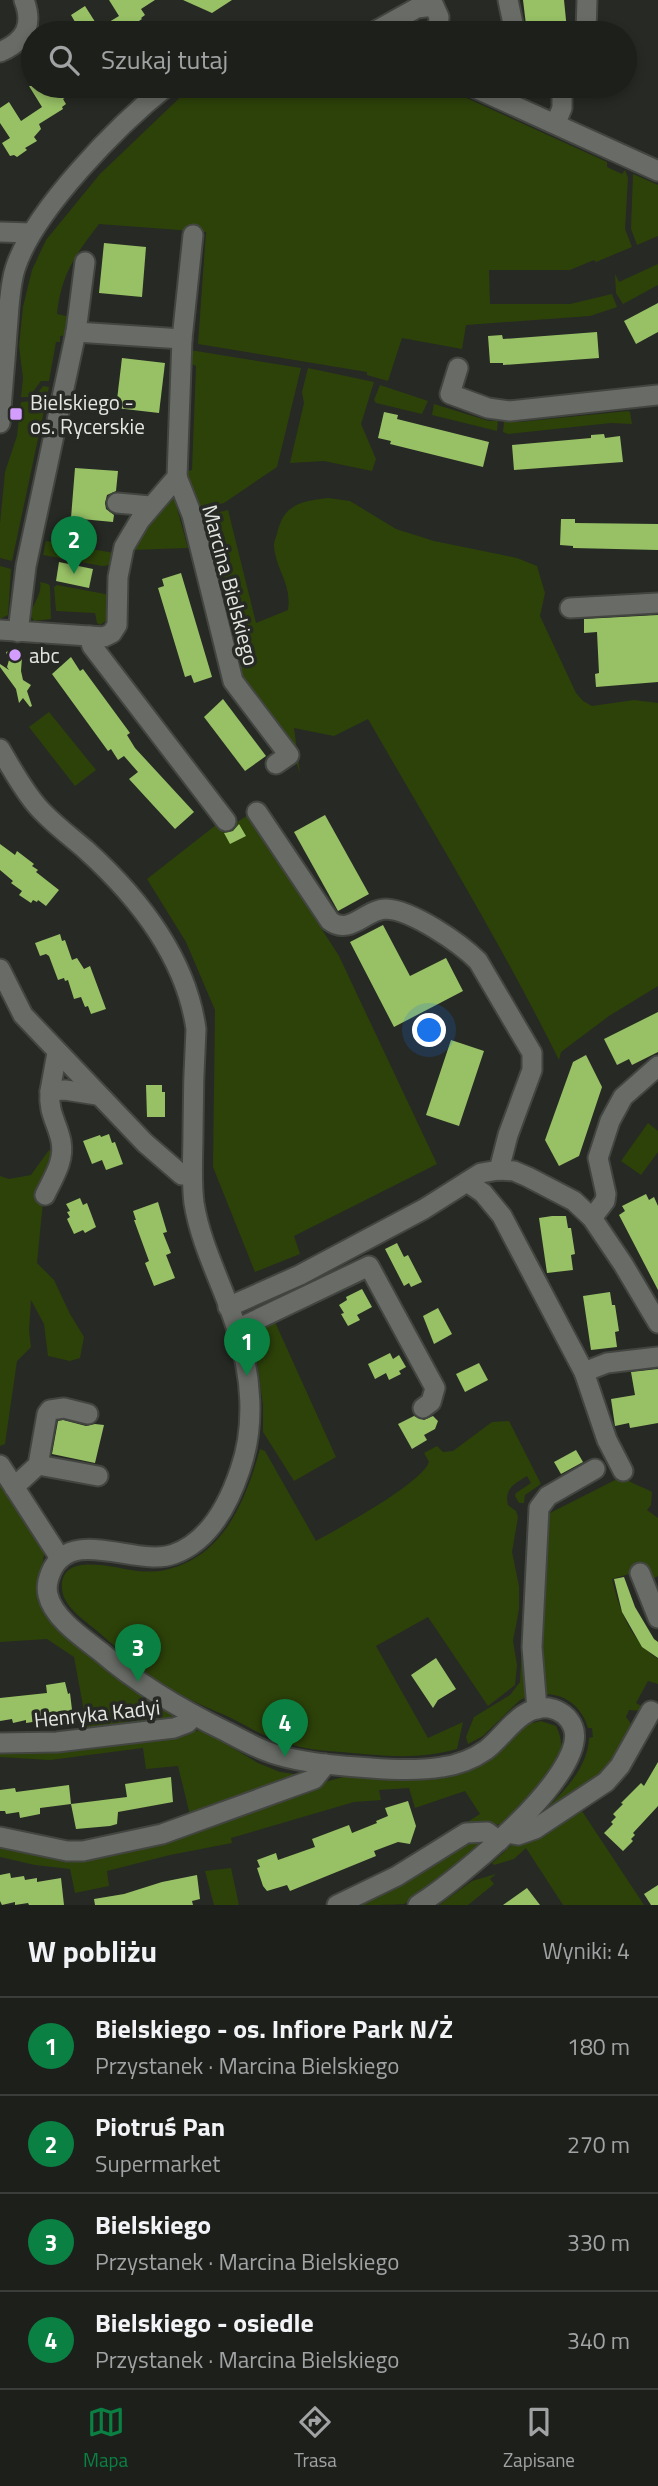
<!DOCTYPE html>
<html lang="pl">
<meta charset="utf-8">
<style>
body{margin:0;font-family:"Titillium Web",sans-serif;background:#252724;color:#f1f3f6}
.you{position:absolute;left:430px;top:1031px;width:24px;height:24px;margin:-18px;border:5px solid #fff;border-radius:50%;background:#1a73e8;box-shadow:0 0 0 10px #1a73e833}
.badge{display:grid;place-items:center;width:46px;height:46px;border-radius:50%;background:#0b8043;color:#fff;font-size:23px;font-weight:700}
.pin{position:absolute;translate:-50% -58px;filter:drop-shadow(0 2px 4px #0008)}
.pin::after{content:'';position:absolute;top:37px;width:24px;height:21px;background:inherit;clip-path:polygon(0 0,100% 0,50% 100%)}
.list{margin:0;padding:0;list-style:none}
h2{display:flex;justify-content:space-between;align-items:center;height:91px;margin:0;padding:0 28px;font-size:30px}
h2 small{font-size:23px;font-weight:400;color:#a0a2a3}
.list li{display:grid;grid-template-columns:46px 1fr auto;gap:21px;align-items:center;box-sizing:border-box;height:98px;padding:0 28px;border-top:2px solid #3b3d3a}
.list b{display:block;font-size:26px;white-space:nowrap}
.list p{margin:0;font-size:23px;white-space:nowrap;color:#a0a2a3}
.list em{font-size:23px;font-style:normal;color:#a0a2a3}
.icon{flex:none;width:38px;height:38px;fill:none;stroke:currentColor;stroke-width:2;stroke-linecap:round;stroke-linejoin:round}
.map{position:relative;flex:none;width:658px;height:1905px;overflow:hidden}
.search{position:absolute;background:#1d1f1b;box-shadow:0 4px 10px #0003;left:21px;right:21px;top:21px;height:77px;display:flex;align-items:center;gap:18px;box-sizing:border-box;padding:0 24px;border-radius:38px;color:#a0a2a3;font-size:26px}
.sheet{height:483px;background:#1d1f1b}
nav{display:flex;justify-content:space-around;align-items:center;box-sizing:border-box;height:98px;border-top:2px solid #3b3d3a;background:#1d1f1b;font-size:19px;color:#a0a2a3}
nav a{display:grid;justify-items:center;gap:4px}
nav .on{color:#0b8043}
.map>svg:first-child{display:block}
.green{fill:#2d4209}
.building{fill:#98c165}
.lines{fill:none;stroke-linecap:round;stroke-linejoin:round}
.minor-casing{stroke:#434541;stroke-width:23}
.minor{stroke:#696c66;stroke-width:19}
.poi-dot{fill:#d29dfd;stroke:#272924;stroke-width:2.5}
.labels{text-anchor:middle;dominant-baseline:central;stroke-width:7;stroke-linejoin:round;paint-order:stroke}
.poi-label{font-size:21px;fill:#e4e6e3;stroke:#272924;text-anchor:start}
.street-label{font-size:21px;fill:#e4e6e3;stroke:#272924}
</style>
<div class="map">
<svg width="658" height="1905" viewBox="0 0 658 1905">
<rect width="100%" height="100%" fill="#272924"/>
<g class="green">
<path d="M 192,86 L 440,86 L 607,162 L 607,167 L 622,174 L 625,170 L 628,178 L 625,229 L 632,247 L 596,262 L 594,260 L 570,270 L 489,270 L 490,304 L 570,304 L 612,294 L 617,307 L 590,316 L 466,325 L 462,349 L 402,338 L 388,381 L 367,375 L 367,372 L 198,344 L 206,232 L 99,224 C 76,254 61,274 57,314 L 70,317 L 69,335 L 60,336 L 60,342 L 56,342 L 49,381 L 41,381 L 29,397 L 21,397 L 23,378 L 19,346 L 23,307 L 32,270 L 46,240 L 100,174 Z"/>
<path d="M 633,174 L 658,185 L 658,236 L 637,245 L 631,229 Z"/>
<path d="M 658,264 L 658,285 L 623,304 L 616,293 L 615,274 L 619,282 Z"/>
<path d="M 190,350 L 301,368 L 277,467 L 224,503 L 195,510 L 184,472 L 192,470 L 196,366 L 189,363 Z"/>
<path d="M 308,368 L 374,382 L 361,424 L 376,459 L 372,471 L 324,461 L 290,463 L 304,403 L 302,392 Z"/>
<path d="M 380,385 L 428,401 L 422,414 L 376,403 L 374,400 Z"/>
<path d="M 43,386 L 49,387 L 12,561 L 0,558 L 0,524 L 5,472 L 17,436 L 21,402 L 32,401 Z"/>
<path d="M 434,404 L 489,421 L 498,421 L 497,431 L 432,415 Z"/>
<path d="M 628,411 L 630,412 L 632,424 L 611,423 L 508,434 L 503,432 L 504,422 L 516,420 L 519,422 Z"/>
<path d="M 173,494 L 188,548 L 131,550 L 139,535 Z"/>
<path d="M 328,498 L 350,501 L 396,529 L 434,541 L 517,558 L 537,566 L 545,593 L 540,616 L 576,693 L 583,701 L 592,706 L 634,700 L 658,703 L 658,986 L 609,1016 L 561,1052 L 559,1060 C 501,943 433,832 368,719 L 334,736 L 294,728 L 300,773 L 294,755 L 240,681 L 227,624 L 238,616 L 229,578 L 217,581 L 217,576 L 224,573 L 208,515 L 228,510 L 256,623 L 288,610 C 292,583 276,571 274,546 C 274,541 277,535 278,530 C 285,503 304,501 328,498 Z"/>
<path d="M 46,541 L 114,553 C 112,562 111,566 102,566 L 43,555 Z"/>
<path d="M 0,566 L 11,569 L 8,615 L 0,619 Z"/>
<path d="M 40,582 L 48,584 L 50,586 L 51,619 L 34,621 L 30,615 C 33,604 43,592 40,582 Z"/>
<path d="M 57,585 L 105,594 L 110,597 L 107,620 L 100,625 L 97,623 L 95,613 L 56,611 L 54,587 Z"/>
<path d="M 49,712 L 96,770 L 75,786 L 29,727 Z"/>
<path d="M 248,815 L 339,956 L 437,1164 L 294,1236 L 300,1254 L 255,1272 L 213,1167 L 215,1010 L 186,942 L 147,879 L 216,825 L 222,832 Z"/>
<path d="M 648,1123 L 658,1131 L 658,1152 L 641,1175 L 621,1161 Z"/>
<path d="M 49,1150 L 56,1159 L 43,1202 L 37,1263 L 54,1280 L 70,1314 L 84,1337 L 80,1358 L 70,1361 L 48,1356 L 44,1324 L 31,1300 L 29,1330 L 31,1347 L 17,1361 L 5,1444 L 0,1446 L 0,1176 L 9,1179 L 31,1175 Z"/>
<path d="M 362,1277 L 275,1322 L 336,1457 L 294,1481 L 263,1432 L 263,1406 L 257,1360 L 250,1332 Z"/>
<path d="M 509,1421 L 541,1484 L 525,1495 L 524,1503 L 519,1503 L 515,1496 L 516,1493 L 531,1483 L 527,1476 C 514,1484 504,1489 508,1505 L 516,1511 L 518,1517 L 512,1552 L 519,1586 L 519,1609 L 513,1641 L 517,1665 L 515,1685 L 488,1706 L 428,1617 L 376,1646 L 428,1738 L 463,1722 L 457,1749 C 426,1758 395,1757 363,1754 C 335,1751 305,1751 279,1741 C 263,1736 247,1726 231,1718 C 211,1709 189,1700 169,1688 C 145,1674 124,1655 103,1636 C 90,1624 63,1608 62,1589 C 59,1550 117,1569 137,1571 C 148,1572 159,1572 169,1569 C 224,1555 246,1500 260,1449 L 265,1451 L 316,1541 C 339,1528 421,1484 429,1462 L 424,1453 L 437,1446 L 443,1452 L 453,1451 L 492,1422 Z"/>
<path d="M 623,1476 C 630,1484 642,1486 652,1492 L 651,1505 L 647,1510 L 658,1518 L 658,1576 L 650,1580 L 646,1569 L 612,1579 C 619,1610 631,1641 658,1659 L 658,1684 L 648,1681 L 636,1703 L 645,1708 L 644,1711 L 629,1710 L 626,1717 L 630,1722 L 632,1735 L 604,1773 L 551,1806 L 550,1805 C 568,1787 588,1765 589,1738 L 593,1737 L 592,1728 L 588,1728 C 582,1707 565,1693 543,1694 L 540,1688 L 546,1515 Z"/>
<path d="M 0,1479 L 44,1550 C 45,1565 35,1579 38,1593 C 47,1639 141,1693 179,1717 L 88,1733 L 74,1657 L 47,1639 L 0,1642 Z"/>
<path d="M 529,1513 L 532,1515 L 527,1697 L 520,1700 L 483,1736 L 468,1744 L 466,1737 L 474,1717 L 510,1695 L 520,1682 Z"/>
<path d="M 541,1721 L 556,1726 C 559,1733 562,1740 561,1747 C 560,1760 512,1820 500,1824 C 489,1828 473,1825 461,1826 L 480,1814 L 465,1791 L 415,1808 L 409,1788 L 379,1790 L 381,1800 L 354,1802 L 231,1838 L 232,1843 L 170,1855 L 107,1871 L 109,1886 L 75,1893 L 70,1869 L 35,1865 L 0,1857 L 0,1843 L 53,1854 L 347,1776 L 420,1779 L 448,1776 L 482,1765 L 506,1746 L 528,1724 Z"/>
<path d="M 202,1730 L 258,1763 L 280,1772 L 308,1776 L 191,1819 L 178,1766 L 146,1769 L 143,1748 L 50,1760 L 0,1757 L 0,1751 L 66,1749 Z"/>
<path d="M 578,1805 L 644,1905 L 563,1905 L 526,1848 L 514,1859 L 494,1865 L 492,1863 L 514,1843 Z"/>
<path d="M 471,1838 L 481,1840 L 481,1842 C 469,1858 422,1897 404,1904 C 393,1905 366,1905 354,1905 Z"/>
<path d="M 231,1868 L 239,1905 L 214,1905 L 205,1871 Z"/>
<path d="M 496,1874 L 490,1879 L 494,1884 L 468,1905 L 439,1905 L 472,1881 Z"/>
</g>
<g class="building">
<path d="M 109,0 L 155,0 L 141,9 L 145,15 L 141,18 L 142,19 L 120,33 L 87,33 L 82,25 L 78,27 L 71,15 L 85,6 L 99,28 L 119,16 Z"/>
<path d="M 183,0 L 232,0 L 212,13 Z"/>
<path d="M 523,0 L 564,0 L 567,30 L 561,31 L 562,33 L 527,33 Z"/>
<path d="M 29,86 L 83,86 L 63,99 L 66,104 L 62,107 L 63,109 L 39,124 L 41,129 L 34,137 L 37,141 L 25,148 L 27,150 L 17,157 L 14,155 L 10,156 L 2,143 L 10,138 L 0,123 L 0,108 L 9,102 L 21,121 L 42,107 Z"/>
<path d="M 104,243 L 146,247 L 142,297 L 99,293 Z"/>
<path d="M 658,303 L 658,332 L 636,344 L 624,321 Z"/>
<path d="M 597,332 L 599,358 L 503,365 L 503,363 L 490,363 L 488,336 L 502,335 L 503,339 Z"/>
<path d="M 122,358 L 165,363 L 159,413 L 116,408 Z"/>
<path d="M 384,412 L 398,415 L 397,419 L 489,442 L 483,467 L 390,444 L 391,441 L 378,438 Z"/>
<path d="M 604,434 L 605,438 L 620,436 L 623,462 L 514,470 L 512,445 L 591,438 L 591,435 Z"/>
<path d="M 75,468 L 118,471 L 116,491 L 107,495 L 105,503 L 106,509 L 114,515 L 113,522 L 71,518 Z"/>
<path d="M 561,519 L 575,519 L 575,523 L 658,524 L 658,550 L 573,548 L 573,546 L 560,545 Z"/>
<path d="M 59,562 L 93,569 L 89,588 L 56,581 Z"/>
<path d="M 181,573 L 212,677 L 194,683 L 191,675 L 185,677 L 158,588 L 164,586 L 162,579 Z"/>
<path d="M 658,615 L 658,682 L 596,687 L 595,674 L 599,673 L 597,632 L 584,633 L 584,619 Z"/>
<path d="M 19,648 L 22,657 L 21,671 L 23,680 L 31,685 L 27,691 L 32,706 L 30,707 L 23,698 L 19,703 L 16,689 L 0,667 L 0,664 L 9,670 L 7,667 L 9,660 L 6,652 Z"/>
<path d="M 71,657 L 80,671 L 83,669 L 130,733 L 127,735 L 135,748 L 194,812 L 175,829 L 129,779 L 138,772 L 124,756 L 118,760 L 111,749 L 108,751 L 52,674 Z"/>
<path d="M 223,699 L 266,756 L 245,771 L 204,717 Z"/>
<path d="M 325,815 L 369,894 L 338,911 L 294,832 Z"/>
<path d="M 239,824 L 246,836 L 230,844 L 224,833 L 233,831 Z"/>
<path d="M 0,844 L 15,855 L 17,851 L 34,864 L 32,866 L 38,870 L 36,872 L 59,890 L 46,906 L 38,900 L 37,902 L 33,900 L 31,903 L 19,895 L 22,891 L 11,883 L 13,881 L 0,870 Z"/>
<path d="M 383,925 L 410,976 L 446,958 L 463,991 L 394,1027 L 350,942 Z"/>
<path d="M 60,934 L 62,941 L 65,940 L 72,960 L 77,958 L 84,969 L 90,966 L 106,1009 L 91,1014 L 88,1006 L 85,1007 L 81,997 L 74,999 L 68,980 L 65,981 L 64,978 L 58,980 L 49,956 L 46,954 L 40,956 L 35,943 Z"/>
<path d="M 658,1012 L 658,1052 L 632,1065 L 629,1059 L 617,1065 L 604,1039 Z"/>
<path d="M 451,1040 L 484,1051 L 459,1126 L 426,1115 Z"/>
<path d="M 586,1055 L 602,1087 L 579,1156 L 559,1166 L 545,1140 L 573,1062 Z"/>
<path d="M 146,1085 L 162,1085 L 162,1092 L 165,1092 L 165,1117 L 147,1117 Z"/>
<path d="M 109,1134 L 112,1143 L 115,1142 L 123,1164 L 106,1170 L 102,1160 L 92,1164 L 83,1141 L 100,1135 L 101,1137 Z"/>
<path d="M 646,1194 L 649,1200 L 654,1197 L 658,1206 L 658,1290 L 619,1215 L 625,1211 L 622,1206 Z"/>
<path d="M 80,1198 L 83,1205 L 87,1203 L 96,1227 L 85,1233 L 83,1230 L 74,1234 L 67,1219 L 70,1217 L 67,1212 L 70,1211 L 66,1204 Z"/>
<path d="M 158,1202 L 167,1232 L 163,1233 L 171,1253 L 166,1255 L 175,1278 L 154,1286 L 145,1263 L 149,1261 L 134,1220 L 136,1220 L 133,1211 Z"/>
<path d="M 552,1216 L 566,1216 L 568,1228 L 571,1228 L 575,1254 L 571,1255 L 573,1270 L 547,1273 L 539,1218 Z"/>
<path d="M 397,1243 L 404,1257 L 408,1255 L 422,1282 L 411,1287 L 409,1283 L 404,1286 L 385,1249 Z"/>
<path d="M 362,1289 L 372,1307 L 357,1315 L 360,1320 L 348,1326 L 341,1314 L 344,1313 L 339,1305 L 347,1300 L 346,1297 Z"/>
<path d="M 610,1292 L 612,1305 L 615,1305 L 619,1331 L 615,1332 L 617,1347 L 591,1350 L 583,1296 Z"/>
<path d="M 438,1308 L 452,1334 L 434,1344 L 423,1316 Z"/>
<path d="M 390,1353 L 393,1359 L 399,1355 L 406,1367 L 399,1371 L 401,1374 L 389,1380 L 386,1373 L 375,1379 L 368,1364 Z"/>
<path d="M 479,1363 L 488,1380 L 465,1392 L 456,1374 Z"/>
<path d="M 658,1369 L 658,1423 L 630,1428 L 629,1423 L 615,1426 L 611,1399 L 635,1395 L 631,1372 Z"/>
<path d="M 414,1416 L 424,1420 L 433,1416 L 438,1421 L 435,1429 L 424,1435 L 427,1440 L 412,1449 L 398,1424 Z"/>
<path d="M 63,1420 L 86,1426 L 95,1424 L 104,1425 L 95,1463 L 52,1454 L 58,1421 Z"/>
<path d="M 576,1450 L 583,1462 L 561,1474 L 554,1462 Z"/>
<path d="M 624,1577 L 635,1607 L 654,1639 L 658,1642 L 658,1658 L 642,1647 L 622,1612 L 614,1579 Z"/>
<path d="M 436,1658 L 456,1689 L 438,1700 L 433,1708 L 411,1675 Z"/>
<path d="M 65,1682 L 68,1694 L 70,1693 L 73,1718 L 53,1723 L 52,1719 L 26,1723 L 26,1720 L 13,1723 L 12,1719 L 0,1721 L 0,1698 L 47,1693 L 46,1685 Z"/>
<path d="M 658,1762 L 658,1806 L 633,1833 L 635,1835 L 631,1839 L 633,1841 L 623,1851 L 604,1833 L 613,1824 L 611,1822 L 616,1817 L 613,1814 L 623,1804 L 621,1803 L 641,1783 L 644,1786 Z"/>
<path d="M 171,1777 L 173,1802 L 118,1812 L 117,1824 L 110,1826 L 76,1829 L 71,1804 L 127,1797 L 125,1784 Z"/>
<path d="M 69,1785 L 71,1804 L 40,1808 L 40,1814 L 20,1818 L 19,1812 L 6,1814 L 5,1811 L 0,1811 L 0,1790 L 15,1788 L 16,1792 Z"/>
<path d="M 408,1801 L 416,1826 L 410,1844 L 398,1842 L 374,1851 L 376,1856 L 290,1891 L 287,1885 L 267,1891 L 263,1886 L 257,1868 L 260,1867 L 257,1860 L 276,1853 L 278,1860 L 315,1847 L 312,1839 L 349,1825 L 352,1833 L 377,1823 L 376,1821 L 388,1816 L 385,1808 Z"/>
<path d="M 10,1873 L 11,1878 L 24,1876 L 25,1880 L 37,1878 L 37,1882 L 61,1878 L 64,1905 L 29,1905 L 28,1903 L 15,1905 L 15,1902 L 2,1905 L 0,1901 L 0,1875 Z"/>
<path d="M 197,1875 L 200,1899 L 192,1901 L 193,1905 L 95,1905 L 94,1899 L 124,1894 L 162,1882 Z"/>
<path d="M 658,1885 L 658,1905 L 651,1905 L 644,1894 Z"/>
<path d="M 527,1888 L 540,1905 L 503,1905 Z"/>
</g>
<g class="lines">
<defs>
<g id="minor">
<path d="M 508,0 L 515,33"/>
<path d="M 434,6 L 439,17 L 438,33"/>
<path d="M 372,33 L 417,8 L 434,6"/>
<path d="M 586,33 L 587,0"/>
<path d="M 0,52 C 25,41 34,26 24,0"/>
<path d="M 471,86 L 658,171"/>
<path d="M 556,123 L 562,108 L 562,86"/>
<path d="M 0,232 L 31,233"/>
<path d="M 76,332 L 182,339"/>
<path d="M 458,368 L 450,394 L 488,408 L 510,411 L 658,395"/>
<path d="M 0,423 C 2,393 5,363 7,332 C 9,311 9,289 15,269 C 33,211 119,124 167,86"/>
<path d="M 177,477 L 192,515 L 233,681 L 289,755 L 276,764"/>
<path d="M 117,503 L 150,506"/>
<path d="M 570,608 L 658,603"/>
<path d="M 0,630 L 104,637 L 112,633 L 117,625 L 118,577 L 124,547 L 140,520 L 177,477 L 182,339 L 193,235"/>
<path d="M 18,632 L 26,566 L 76,332 L 85,262"/>
<path d="M 89,636 L 92,646 L 226,821"/>
<path d="M 0,749 C 12,769 23,790 38,807 C 52,823 70,836 86,850 C 138,897 186,958 196,1029 C 194,1063 193,1098 193,1132 C 193,1155 191,1180 194,1203 C 201,1247 224,1287 237,1330 C 251,1374 256,1425 240,1470 C 229,1503 210,1541 174,1554 C 137,1568 71,1525 51,1572 C 48,1579 46,1587 48,1595 C 53,1618 83,1638 101,1652 C 139,1685 182,1710 227,1732 C 246,1742 264,1752 285,1757 C 313,1764 342,1766 371,1768 C 395,1770 419,1771 442,1767 C 457,1765 473,1759 486,1750 C 506,1735 520,1705 549,1708 C 560,1710 569,1717 573,1727 C 591,1772 454,1883 418,1905"/>
<path d="M 257,812 L 330,921 C 350,936 366,909 386,909 C 412,910 460,943 478,961 L 532,1053 L 532,1070 L 508,1135 L 499,1170"/>
<path d="M 0,969 L 23,1015 L 145,1143 L 182,1175 L 192,1175"/>
<path d="M 50,1091 L 57,1053"/>
<path d="M 467,1182 L 483,1193 L 502,1216 L 584,1372 L 607,1363 L 658,1357"/>
<path d="M 45,1195 C 53,1178 65,1161 61,1141 C 57,1122 48,1113 50,1091 L 65,1090 L 97,1095"/>
<path d="M 592,1218 L 605,1201 L 606,1194 L 598,1158 L 610,1121 L 623,1097 L 658,1066"/>
<path d="M 228,1307 L 300,1275 L 424,1209 L 481,1173 L 499,1170 L 514,1171 L 528,1177 L 574,1201 L 592,1218 L 623,1264 L 658,1323"/>
<path d="M 237,1329 L 369,1266 L 435,1388 L 431,1402 L 423,1408"/>
<path d="M 584,1372 L 607,1440 L 623,1471"/>
<path d="M 0,1465 L 60,1558"/>
<path d="M 38,1465 L 98,1476"/>
<path d="M 14,1487 L 38,1465 L 47,1414 L 50,1410 L 64,1408 L 88,1414"/>
<path d="M 640,1573 L 658,1618"/>
<path d="M 537,1709 L 532,1647 L 539,1508 L 548,1496 L 595,1469"/>
<path d="M 0,1743 L 57,1742 L 174,1728 L 187,1723 L 194,1716"/>
<path d="M 507,1833 L 518,1835 L 535,1829 L 606,1782 L 620,1766 L 651,1711"/>
<path d="M 0,1837 L 67,1851 L 83,1851 L 162,1834 L 314,1779 L 326,1764"/>
<path d="M 337,1905 L 397,1876 L 466,1833 L 487,1832 L 499,1841"/>
</g>
</defs>
<use href="#minor" class="minor-casing"/>
<use href="#minor" class="minor"/>
</g>
<g class="poi-dot">
<rect x="9" y="407" width="14" height="14" rx="3.5"/>
<circle cx="15" cy="655" r="7"/>
</g>
<g class="labels">
<g class="poi-label">
<text x="30" y="402">Bielskiego -<tspan x="30" dy="24">os. Rycerskie</tspan></text>
<text x="29" y="655">abc</text>
</g>
<g class="street-label">
<text transform="translate(231 585) rotate(75)">Marcina Bielskiego</text>
<text transform="translate(97 1713) rotate(-6)">Henryka Kadyi</text>
</g>
</g>
</svg>
<div class="you"></div>
<div class="pin badge" style="left:247px;top:1376px">1</div>
<div class="pin badge" style="left:74px;top:574px">2</div>
<div class="pin badge" style="left:138px;top:1682px">3</div>
<div class="pin badge" style="left:285px;top:1757px">4</div>
<div class="search"><svg class="icon" aria-label="search" viewBox="0 0 24 24"><circle cx="10" cy="10" r="6"/><path d="M15 15l6 6"/></svg>Szukaj tutaj</div>
</div>
<section class="sheet">
<h2>W pobliżu<small>Wyniki: 4</small></h2>
<ul class="list">
<li><span class="badge">1</span><div><b>Bielskiego - os. Infiore Park N/Ż</b><p>Przystanek · Marcina Bielskiego</p></div><em>180 m</em></li>
<li><span class="badge">2</span><div><b>Piotruś Pan</b><p>Supermarket</p></div><em>270 m</em></li>
<li><span class="badge">3</span><div><b>Bielskiego</b><p>Przystanek · Marcina Bielskiego</p></div><em>330 m</em></li>
<li><span class="badge">4</span><div><b>Bielskiego - osiedle</b><p>Przystanek · Marcina Bielskiego</p></div><em>340 m</em></li>
</ul>
</section>
<nav>
<a class="on"><svg class="icon" aria-label="map" viewBox="0 0 24 24"><path d="M3 6l6-2 6 2 6-2v14l-6 2-6-2-6 2zM9 4v14M15 6v14"/></svg>Mapa</a>
<a><svg class="icon" aria-label="directions" viewBox="0 0 24 24"><path d="M12 3l9 9-9 9-9-9zM9 14v-3h6M13 9l2 2-2 2"/></svg>Trasa</a>
<a><svg class="icon" aria-label="saved" viewBox="0 0 24 24"><path d="M7 4h10v16l-5-4-5 4z"/></svg>Zapisane</a>
</nav>
